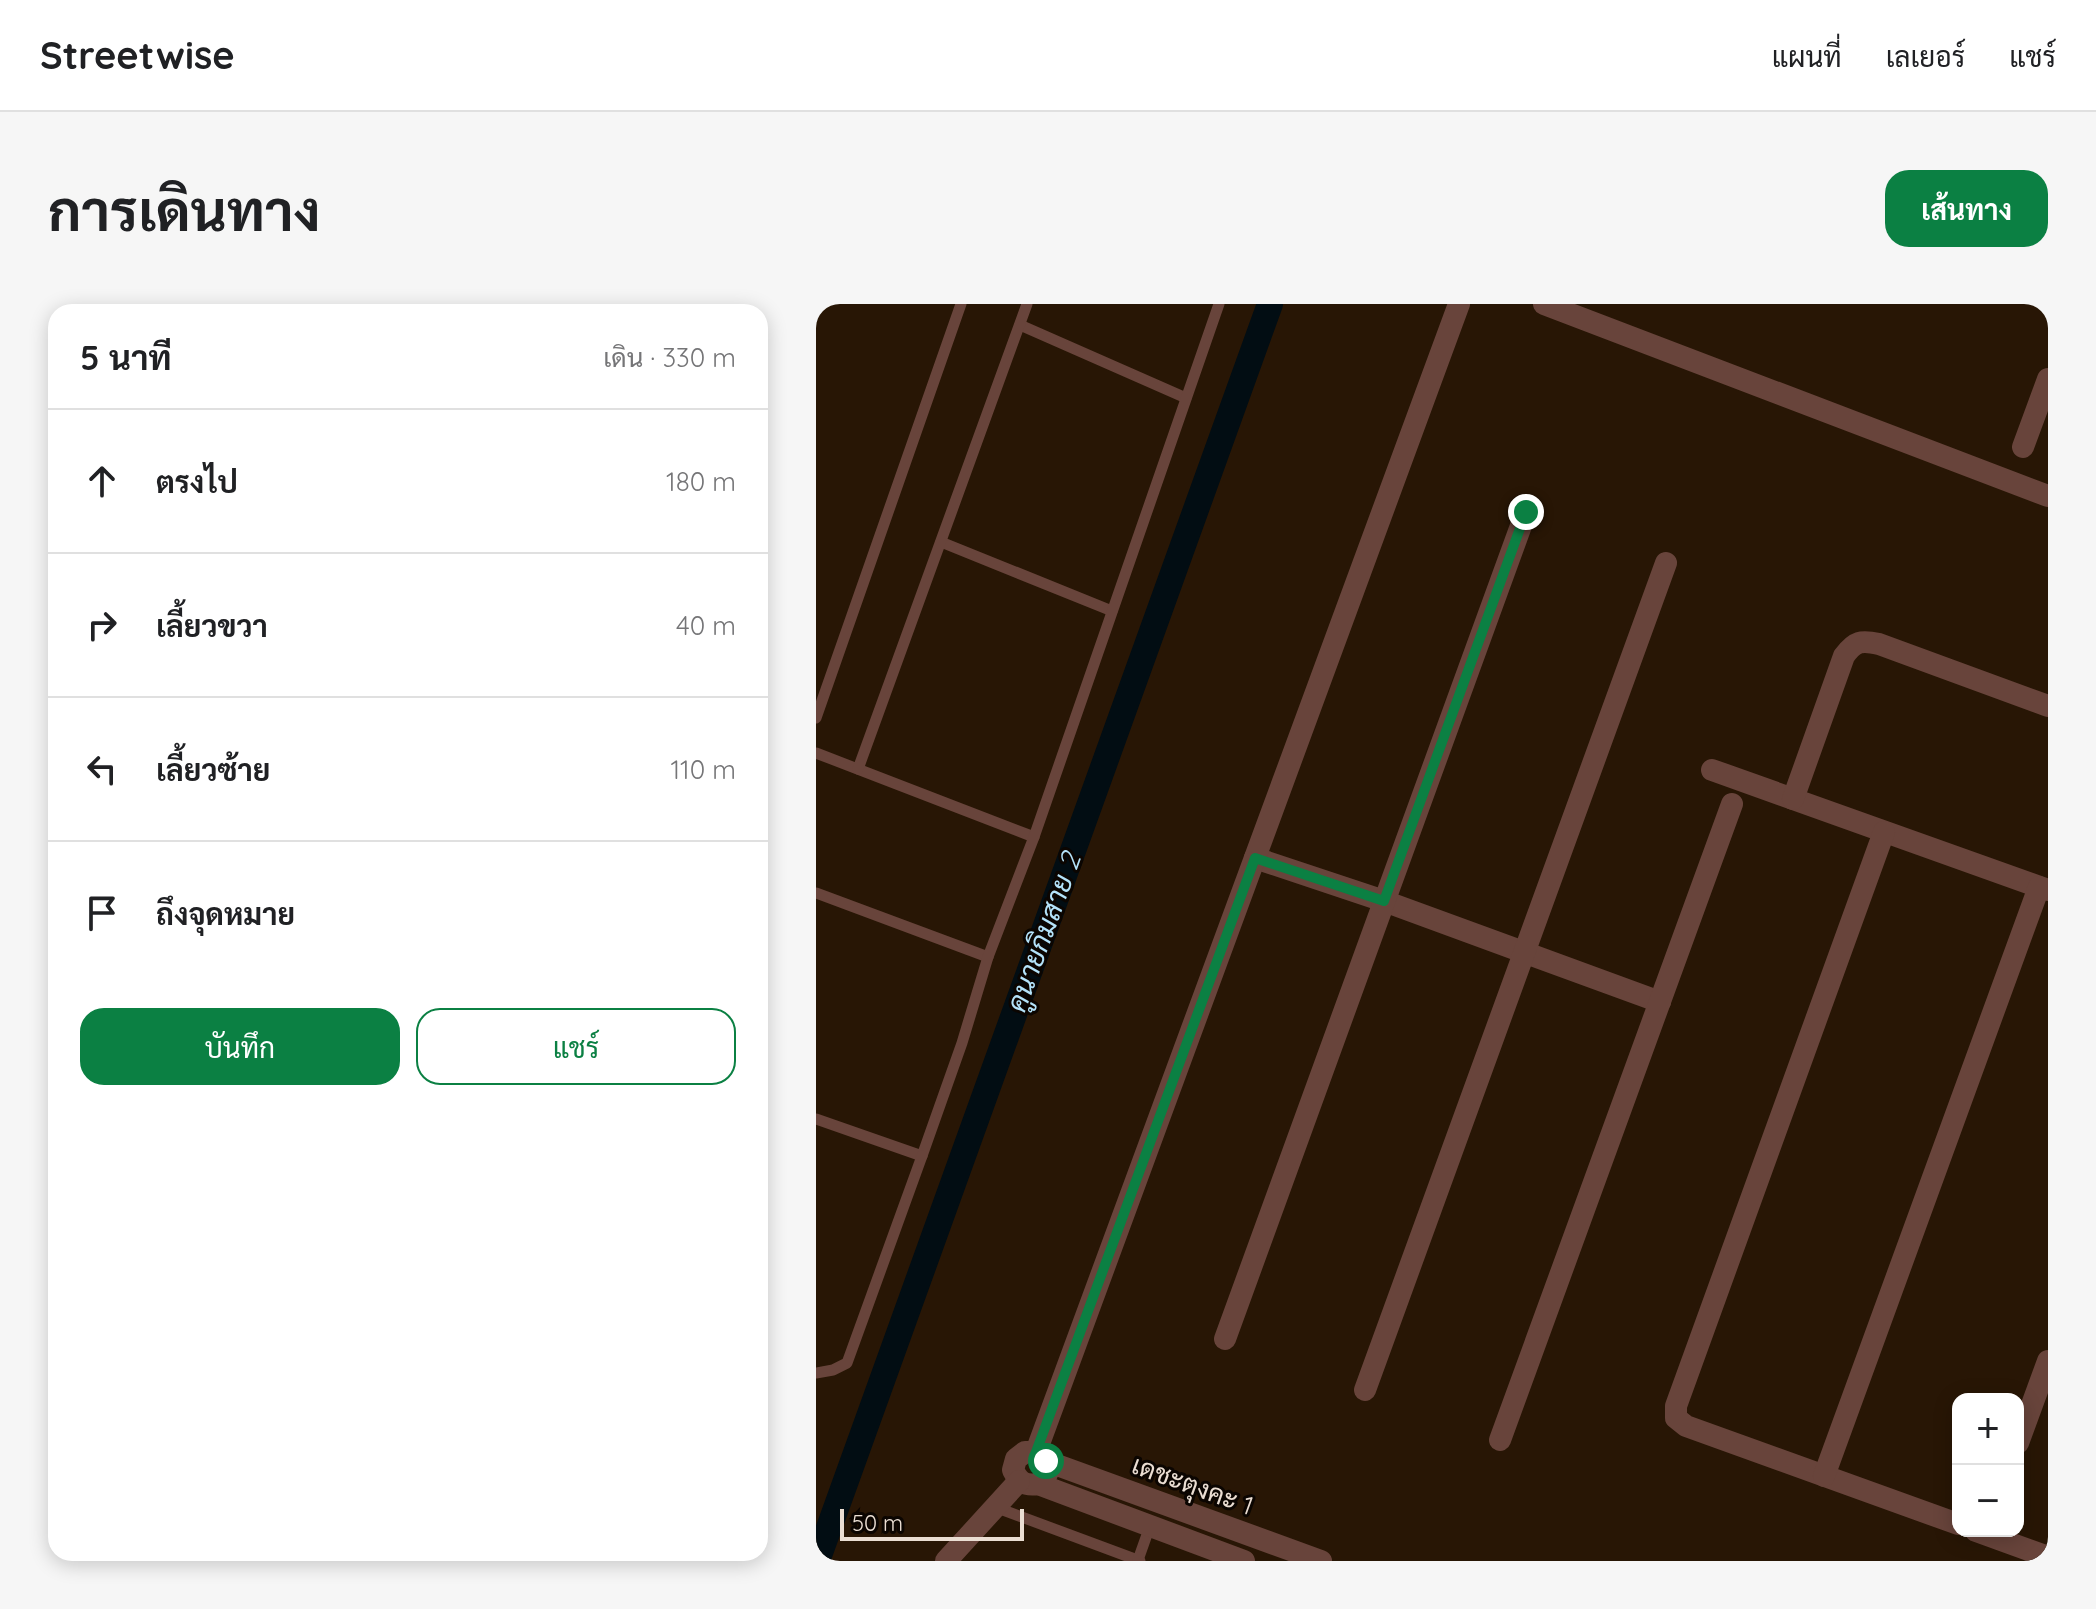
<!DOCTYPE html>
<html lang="th">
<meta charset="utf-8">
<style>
body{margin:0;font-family:Quicksand,Sarabun,sans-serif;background:#f6f6f6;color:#202124}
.controls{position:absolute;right:24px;bottom:24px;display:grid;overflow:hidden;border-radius:16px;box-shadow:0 4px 20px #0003}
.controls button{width:72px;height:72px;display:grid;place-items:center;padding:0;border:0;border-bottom:2px solid #e0e0e0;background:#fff;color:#202124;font:40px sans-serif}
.scale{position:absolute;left:24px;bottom:20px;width:184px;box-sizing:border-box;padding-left:8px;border:4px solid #ebded3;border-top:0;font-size:22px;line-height:28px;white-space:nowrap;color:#ebded3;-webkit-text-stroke:6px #0b0501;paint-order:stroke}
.stop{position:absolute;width:24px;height:24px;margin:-18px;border:6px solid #0b8043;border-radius:50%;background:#fff}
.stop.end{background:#0b8043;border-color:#fff;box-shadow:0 2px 8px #0008}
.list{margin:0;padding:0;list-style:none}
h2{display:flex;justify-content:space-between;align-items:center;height:104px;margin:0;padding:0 32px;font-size:34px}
h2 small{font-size:26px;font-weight:400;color:#757577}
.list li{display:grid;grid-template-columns:52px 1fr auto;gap:24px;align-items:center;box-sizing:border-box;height:144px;padding:0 32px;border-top:2px solid #e0e0e0}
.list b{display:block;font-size:30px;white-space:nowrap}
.list em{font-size:26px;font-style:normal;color:#757577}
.actions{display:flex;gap:16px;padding:24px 32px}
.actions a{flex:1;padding:18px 0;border:2px solid #0b8043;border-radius:24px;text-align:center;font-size:28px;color:#0b8043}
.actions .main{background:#0b8043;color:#fff}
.icon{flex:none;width:44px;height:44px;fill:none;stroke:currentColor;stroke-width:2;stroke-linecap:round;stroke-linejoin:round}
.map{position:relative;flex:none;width:1232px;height:1257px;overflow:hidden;border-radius:24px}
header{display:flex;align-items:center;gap:48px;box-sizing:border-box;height:112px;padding:0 40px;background:#fff;border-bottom:2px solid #e0e0e0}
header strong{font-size:38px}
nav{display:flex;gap:44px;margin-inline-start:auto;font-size:28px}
.intro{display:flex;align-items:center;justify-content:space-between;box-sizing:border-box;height:192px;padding:0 48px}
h1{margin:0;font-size:56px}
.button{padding:20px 36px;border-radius:24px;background:#0b8043;color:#fff;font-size:28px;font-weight:700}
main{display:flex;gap:48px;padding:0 48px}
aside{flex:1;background:#fff;border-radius:24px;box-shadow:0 4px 20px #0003}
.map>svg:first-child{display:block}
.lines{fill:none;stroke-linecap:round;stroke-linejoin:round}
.canal{stroke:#020d13;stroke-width:26}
.service{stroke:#68443b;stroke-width:11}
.minor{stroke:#68443b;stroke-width:22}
.route{stroke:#0b8043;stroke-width:10}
.labels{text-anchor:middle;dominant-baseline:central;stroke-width:6;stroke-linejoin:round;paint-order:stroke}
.street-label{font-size:26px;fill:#ebded3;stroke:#0b0501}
.water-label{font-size:28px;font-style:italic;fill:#b4e3fa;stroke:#0b0501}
</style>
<header>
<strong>Streetwise</strong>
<nav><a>แผนที่</a><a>เลเยอร์</a><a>แชร์</a></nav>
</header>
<div class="intro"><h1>การเดินทาง</h1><a class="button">เส้นทาง</a></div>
<main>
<aside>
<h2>5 นาที<small>เดิน · 330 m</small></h2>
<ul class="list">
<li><svg class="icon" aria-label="ahead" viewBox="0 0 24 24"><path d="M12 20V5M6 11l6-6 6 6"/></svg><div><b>ตรงไป</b></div><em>180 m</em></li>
<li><svg class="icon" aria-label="right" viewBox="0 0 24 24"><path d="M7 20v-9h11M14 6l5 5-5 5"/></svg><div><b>เลี้ยวขวา</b></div><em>40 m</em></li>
<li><svg class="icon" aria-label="left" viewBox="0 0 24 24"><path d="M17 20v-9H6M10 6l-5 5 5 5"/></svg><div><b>เลี้ยวซ้าย</b></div><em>110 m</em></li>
<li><svg class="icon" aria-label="arrive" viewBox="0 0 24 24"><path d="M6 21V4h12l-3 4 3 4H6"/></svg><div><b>ถึงจุดหมาย</b></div></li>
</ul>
<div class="actions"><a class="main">บันทึก</a><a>แชร์</a></div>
</aside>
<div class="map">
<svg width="1232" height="1257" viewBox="0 0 1232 1257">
<rect width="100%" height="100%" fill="#281605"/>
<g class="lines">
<path class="canal" d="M 1,1257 L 454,0"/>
<g class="service">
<path d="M 204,21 L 370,94"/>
<path d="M 125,238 L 296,307"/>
<path d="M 0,414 L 145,0"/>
<path d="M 0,449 L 218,533"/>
<path d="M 42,465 L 211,0"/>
<path d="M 0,589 L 172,653"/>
<path d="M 0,815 L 106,852 L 146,739 L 172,653 L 218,533 L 403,0"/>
<path d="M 0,1069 L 17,1066 L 31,1059 L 106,852"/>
<path d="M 179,1203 L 324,1257"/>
<path d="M 322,1256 L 334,1222"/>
</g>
<g class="minor">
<path d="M 728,0 L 1232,192"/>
<path d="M 1207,143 L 1232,75"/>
<path d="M 896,466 L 1232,586"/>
<path d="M 977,495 L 1028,352 C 1039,337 1045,336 1063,340 L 1232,402"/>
<path d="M 1068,528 L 860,1102 L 860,1114 L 870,1122 L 1142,1220"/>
<path d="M 439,554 L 568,597 L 844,698"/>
<path d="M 409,1035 L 710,208"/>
<path d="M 549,1086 L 850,259"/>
<path d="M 684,1136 L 916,500"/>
<path d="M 1202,1139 L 1232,1057"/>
<path d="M 220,1148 L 643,0"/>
<path d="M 230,1157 L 231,1170 L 222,1180 C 208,1182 203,1178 197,1166 L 200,1155 L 209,1148 L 220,1148 L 230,1157 L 505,1257"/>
<path d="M 1008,1172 L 1223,583"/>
<path d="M 222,1180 L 428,1257"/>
<path d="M 1160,1227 L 1232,1253"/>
<path d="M 130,1257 L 203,1177"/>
</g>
</g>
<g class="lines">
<path class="route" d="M 230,1157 L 220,1148 L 439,554 L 568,597 L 710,208"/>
</g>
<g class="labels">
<g class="street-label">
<text transform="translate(377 1181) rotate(20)">เดชะตุงคะ 1</text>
</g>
<g class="water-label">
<text transform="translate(227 628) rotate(-70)">คูนายกิมสาย 2</text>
</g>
</g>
</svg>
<div class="controls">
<button>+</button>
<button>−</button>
</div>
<div class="scale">50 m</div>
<div class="stop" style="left:230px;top:1157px"></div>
<div class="stop end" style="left:710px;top:208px"></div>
</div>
</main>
